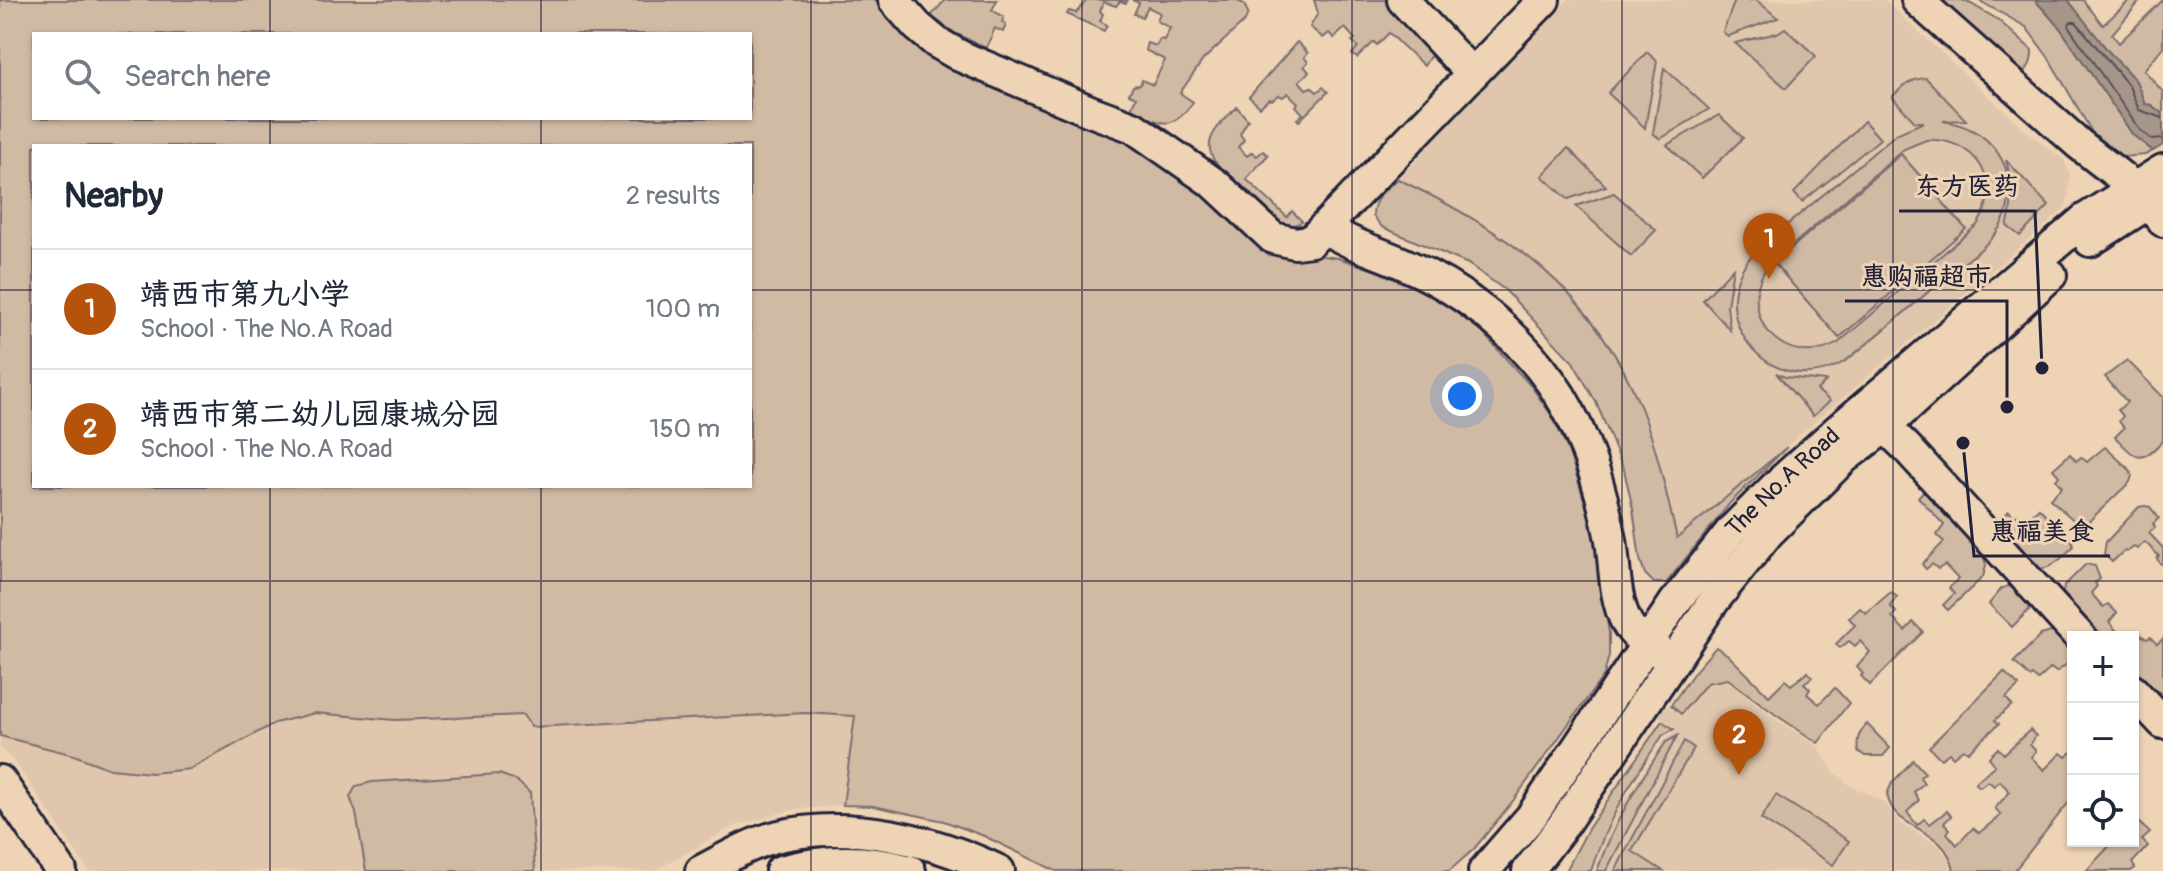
<!DOCTYPE html>
<meta charset="utf-8">
<style>
body{margin:0;font-family:Pangolin,"LXGW WenKai TC",sans-serif;background:#f6f6f7;color:#1f2937}
.controls{position:absolute;right:24px;bottom:24px;display:grid;overflow:hidden;border-radius:0px;box-shadow:0 2px 6px #0004}
.controls button{width:72px;height:72px;display:grid;place-items:center;padding:0;border:0;border-bottom:2px solid #e0e1e3;background:#fff;color:#1f2937;font:40px sans-serif}
.you{position:absolute;left:1462px;top:396px;width:28px;height:28px;margin:-20px;border:6px solid #fff;border-radius:50%;background:#1a73e8;box-shadow:0 0 0 12px #1a73e833}
.badge{display:grid;place-items:center;width:52px;height:52px;border-radius:50%;background:#b45309;color:#fff;font-size:26px;font-weight:700}
.pin{position:absolute;translate:-50% -66px;filter:drop-shadow(0 2px 4px #0008)}
.pin::after{content:'';position:absolute;top:42px;width:28px;height:24px;background:inherit;clip-path:polygon(0 0,100% 0,50% 100%)}
.list{margin:0;padding:0;list-style:none}
h2{display:flex;justify-content:space-between;align-items:center;height:104px;margin:0;padding:0 32px;font-size:34px}
h2 small{font-size:26px;font-weight:400;color:#747a83}
.list li{display:grid;grid-template-columns:52px 1fr auto;gap:24px;align-items:center;box-sizing:border-box;height:120px;padding:0 32px;border-top:2px solid #e0e1e3}
.list b{display:block;font-size:30px;white-space:nowrap}
.list p{margin:0;font-size:26px;white-space:nowrap;color:#747a83}
.list em{font-size:26px;font-style:normal;color:#747a83}
.icon{flex:none;width:44px;height:44px;fill:none;stroke:currentColor;stroke-width:2;stroke-linecap:round;stroke-linejoin:round}
.map{position:relative;flex:none;width:2163px;height:871px;overflow:hidden}
.search{position:absolute;background:#fff;box-shadow:0 2px 6px #0004;left:32px;top:32px;width:720px;height:88px;display:flex;align-items:center;gap:20px;box-sizing:border-box;padding:0 28px;border-radius:0px;color:#747a83;font-size:30px}
.panel{position:absolute;background:#fff;box-shadow:0 2px 6px #0004;left:32px;top:144px;width:720px;height:344px;border-radius:0px}
.map>svg:first-child{display:block}
.built{fill:#dfc6ac}
.green{fill:#d1baa4;stroke:#7a6e70;stroke-width:2;fill-rule:evenodd}
.water{fill:#a69589;stroke:#71676a;stroke-width:2}
.lines{fill:none;stroke-linecap:round;stroke-linejoin:round}
.shore{stroke:#57505a;stroke-width:2}
.minor-casing{stroke:#22223b;stroke-width:36}
.minor{stroke:#eed4b5;stroke-width:30}
.grid{fill:none;stroke:#22223b;stroke-width:2;stroke-opacity:0.55}
.labels{text-anchor:middle;dominant-baseline:central;stroke-width:6;stroke-linejoin:round;paint-order:stroke}
.street-label{font-size:24px;fill:#22223b;stroke:#eed4b5}
.leader{fill:none;stroke:#22223b;stroke-width:3}
.callout-dot{fill:#22223b;stroke:#eed4b5;stroke-width:3}
.callout-label{font-size:26px;text-anchor:middle;font-weight:bold;fill:#22223b;stroke:#eed4b5;stroke-width:6;stroke-linejoin:round;paint-order:stroke}
</style>
<div class="map">
<svg width="2163" height="871" viewBox="0 0 2163 871">
<rect width="100%" height="100%" fill="#eed4b5"/>
<filter id="ink" filterUnits="userSpaceOnUse"><feTurbulence type="fractalNoise" baseFrequency=".0125" numOctaves="2"/><feDisplacementMap in="SourceGraphic" scale="16" xChannelSelector="R" yChannelSelector="G"/><feConvolveMatrix kernelMatrix="1 2 1 2 8 2 1 2 1" color-interpolation-filters="sRGB"/></filter>
<g filter="url(#ink)">
<g class="built">
<path d="M 1568,0 L 1884,0 L 2026,131 L 2064,160 L 2070,176 L 2067,203 L 2061,212 L 1677,539 L 1665,484 L 1641,409 L 1613,351 L 1594,321 L 1568,291 L 1542,267 L 1398,179 Z"/>
<path d="M 1723,681 L 1735,685 L 1775,719 L 1817,746 L 1833,771 L 1849,785 L 1885,803 L 1902,824 L 1939,846 L 1949,860 L 1951,871 L 1593,871 L 1603,839 L 1621,806 L 1663,741 L 1677,729 L 1656,714 L 1664,704 L 1682,716 L 1707,686 Z"/>
<path d="M 315,713 L 395,720 L 523,715 L 531,727 L 805,713 L 856,716 L 843,805 L 792,810 L 734,826 L 654,871 L 89,871 L 15,762 L 0,748 L 0,736 L 74,754 L 110,769 L 190,769 L 275,723 Z"/>
</g>
<g class="green">
<path d="M 0,0 L 884,0 L 1107,124 L 1286,251 L 1338,258 L 1377,271 L 1435,297 L 1481,331 L 1531,386 L 1552,416 L 1568,449 L 1596,537 L 1609,634 L 1609,655 L 1604,675 L 1513,801 L 1474,849 L 1449,871 L 1056,871 L 984,836 L 944,821 L 873,806 L 843,805 L 855,716 L 805,713 L 531,727 L 523,715 L 395,720 L 315,713 L 275,723 L 190,769 L 152,773 L 110,769 L 74,755 L 0,736 ZM 34,34 L 750,34 L 750,118 L 34,118 ZM 34,146 L 750,146 L 750,486 L 34,486 Z"/>
<path d="M 945,0 L 997,0 L 992,10 L 1004,17 L 1002,22 L 1006,25 L 1003,32 L 995,28 L 986,48 L 955,33 L 931,16 Z"/>
<path d="M 1087,0 L 1128,0 L 1126,3 L 1120,1 L 1116,6 L 1104,2 L 1100,11 L 1103,14 L 1100,21 L 1107,25 L 1104,31 L 1067,14 L 1069,11 L 1076,13 Z"/>
<path d="M 1132,0 L 1236,0 L 1244,4 L 1248,13 L 1245,21 L 1203,60 L 1180,93 L 1193,102 C 1171,134 1161,123 1131,109 L 1136,97 L 1129,94 L 1133,86 L 1140,85 L 1142,80 L 1153,85 L 1165,60 L 1145,50 L 1147,43 L 1156,46 L 1160,39 L 1164,40 L 1170,28 L 1157,21 L 1160,13 L 1148,7 L 1142,17 L 1134,14 L 1139,3 Z"/>
<path d="M 1314,0 L 1389,0 L 1447,63 L 1447,71 L 1430,56 L 1424,66 L 1389,33 L 1377,45 L 1374,42 L 1357,58 L 1352,54 L 1358,47 L 1352,41 L 1355,39 L 1345,28 L 1334,38 L 1329,33 L 1323,38 L 1310,27 L 1318,13 Z"/>
<path d="M 1735,0 L 1756,0 L 1778,18 L 1728,36 L 1723,32 Z"/>
<path d="M 1934,0 L 1962,0 L 1971,4 L 1997,19 L 2032,50 C 2032,62 2030,68 2020,75 Z"/>
<path d="M 1978,0 L 2035,0 L 2060,28 L 2133,135 L 2153,151 L 2145,155 L 2123,157 L 2099,144 L 2048,57 L 2026,27 Z"/>
<path d="M 2068,0 L 2083,0 L 2103,25 L 2130,0 L 2141,0 L 2112,34 L 2119,43 L 2163,0 L 2163,47 L 2144,70 L 2163,92 L 2163,114 L 2151,105 L 2145,104 L 2136,81 L 2109,52 Z"/>
<path d="M 1785,28 L 1816,56 L 1786,88 L 1735,43 L 1777,33 Z"/>
<path d="M 1297,42 L 1308,53 L 1304,57 L 1308,62 L 1304,66 L 1309,72 L 1299,81 L 1306,89 L 1311,87 L 1317,92 L 1323,87 L 1328,92 L 1299,121 L 1297,119 L 1303,114 L 1296,106 L 1298,103 L 1288,93 L 1283,97 L 1279,95 L 1272,100 L 1269,99 L 1260,107 L 1249,97 Z"/>
<path d="M 1647,52 L 1657,61 L 1645,128 L 1608,93 Z"/>
<path d="M 1664,68 L 1709,109 L 1660,139 L 1653,133 Z"/>
<path d="M 1926,78 L 1966,120 L 1943,121 C 1969,125 1990,137 2002,160 C 2012,179 2012,205 2001,225 C 1989,247 1963,263 1943,279 C 1911,307 1878,336 1844,362 C 1770,406 1694,310 1758,249 L 1896,134 L 1924,122 L 1915,122 L 1892,97 C 1903,86 1910,79 1926,78 ZM 1926,140 C 1974,137 2006,182 1977,225 L 1838,343 C 1787,372 1735,318 1766,268 L 1904,149 Z"/>
<path d="M 1237,107 L 1248,120 L 1240,134 L 1244,140 L 1238,147 L 1247,156 L 1252,152 L 1257,156 L 1263,151 L 1268,155 L 1246,179 L 1287,217 L 1292,211 L 1302,221 C 1293,227 1288,227 1278,221 C 1264,208 1249,196 1235,183 C 1199,151 1203,139 1237,107 Z"/>
<path d="M 1719,115 L 1743,138 L 1702,178 L 1667,145 Z"/>
<path d="M 1864,121 L 1880,139 L 1802,202 L 1794,193 Z"/>
<path d="M 1568,148 L 1606,186 L 1568,199 L 1542,176 Z"/>
<path d="M 1901,154 L 1966,229 L 1839,338 L 1774,263 Z"/>
<path d="M 2006,160 L 2049,206 L 2020,236 L 2007,226 C 2014,203 2012,183 2006,160 Z"/>
<path d="M 1398,179 C 1508,232 1594,290 1641,408 C 1658,450 1666,494 1677,538 L 1787,447 L 1730,503 L 1666,583 L 1654,583 L 1645,574 L 1640,559 L 1633,509 L 1624,470 L 1596,402 L 1573,362 L 1505,290 L 1468,264 L 1382,227 L 1373,216 C 1373,197 1385,190 1398,179 Z"/>
<path d="M 1614,193 L 1656,230 L 1631,256 L 1576,206 Z"/>
<path d="M 1733,268 L 1727,306 L 1730,330 L 1703,300 Z"/>
<path d="M 2127,360 L 2163,397 L 2163,440 C 2140,466 2137,459 2115,437 L 2124,428 L 2119,421 L 2123,416 L 2118,410 L 2127,402 L 2105,377 Z"/>
<path d="M 1776,373 L 1785,377 L 1826,381 L 1817,390 L 1830,401 L 1813,416 Z"/>
<path d="M 2105,447 L 2130,470 L 2132,476 L 2130,482 L 2086,524 L 2078,524 L 2050,499 L 2062,487 L 2056,480 L 2059,476 L 2053,469 L 2070,454 L 2076,461 L 2081,457 L 2087,462 Z"/>
<path d="M 1926,488 L 1982,550 L 1986,565 L 1983,577 L 1948,610 L 1943,605 L 1954,594 L 1949,588 L 1958,579 L 1945,565 L 1938,569 L 1932,564 L 1926,569 L 1922,564 L 1944,542 L 1937,535 L 1944,525 L 1918,497 Z"/>
<path d="M 2145,506 L 2150,507 L 2159,518 L 2153,524 L 2155,528 L 2149,533 L 2163,548 L 2163,562 L 2161,564 L 2157,559 L 2159,556 L 2145,542 L 2137,549 L 2134,547 L 2127,552 L 2124,551 L 2112,562 L 2104,554 L 2106,542 L 2139,507 Z"/>
<path d="M 2039,508 L 2073,542 L 2073,547 C 2062,557 2051,571 2036,568 L 1998,522 L 2009,511 L 2014,517 L 2018,515 L 2025,521 Z"/>
<path d="M 2086,564 L 2095,566 L 2100,579 L 2095,583 L 2097,586 L 2091,593 L 2103,607 L 2108,604 L 2117,613 L 2109,622 L 2122,637 L 2103,637 L 2063,593 L 2064,586 Z"/>
<path d="M 2009,586 L 2018,588 L 2030,603 L 2029,610 L 2012,627 L 1989,604 L 2002,588 Z"/>
<path d="M 1891,592 L 1897,597 L 1890,606 L 1896,612 L 1892,617 L 1905,631 L 1913,622 L 1923,632 L 1870,685 L 1861,676 L 1863,674 L 1857,667 L 1870,652 L 1860,641 L 1855,646 L 1849,641 L 1840,648 L 1836,644 L 1855,625 L 1849,618 L 1860,608 L 1866,613 Z"/>
<path d="M 2051,632 L 2064,635 L 2073,644 L 2073,665 L 2070,662 L 2056,672 L 2051,668 L 2038,680 L 2032,675 L 2030,677 L 2014,662 L 2041,635 Z"/>
<path d="M 2141,635 L 2147,639 L 2150,637 L 2157,644 L 2163,639 L 2163,693 L 2155,691 L 2133,668 L 2133,642 Z"/>
<path d="M 1716,647 L 1728,655 L 1769,696 L 1785,680 L 1791,685 L 1808,672 L 1812,677 L 1804,683 L 1810,689 L 1807,694 L 1819,704 L 1835,688 L 1849,703 L 1818,743 L 1776,715 L 1728,679 L 1707,683 L 1681,714 L 1671,705 L 1695,671 Z"/>
<path d="M 2004,672 L 2019,686 L 2006,698 L 2012,705 L 1995,720 L 1999,724 L 1968,752 L 1963,749 L 1953,757 L 1949,753 L 1941,759 L 1929,747 Z"/>
<path d="M 1662,721 L 1674,729 L 1663,735 C 1633,778 1606,821 1591,871 L 1566,871 L 1588,829 Z"/>
<path d="M 1867,724 L 1890,748 L 1883,756 L 1865,756 L 1858,751 C 1856,739 1859,733 1867,724 Z"/>
<path d="M 2030,730 L 2036,736 L 2030,745 L 2036,751 L 2031,757 L 2044,770 L 2061,753 L 2066,757 L 2073,751 L 2073,797 L 2014,871 L 1954,871 C 1945,823 1894,834 1887,794 L 1892,783 L 1913,760 L 1925,773 L 1920,777 L 1924,783 L 1914,792 L 1919,800 L 1907,812 L 1917,825 L 1924,819 L 1930,824 L 1947,811 L 1951,816 L 1944,823 L 1950,829 L 1947,833 L 1957,845 L 1973,828 L 1979,833 L 2001,815 L 1995,808 L 2010,792 L 2000,781 L 1994,786 L 1988,781 L 1980,787 L 1975,783 L 1995,765 L 1989,757 L 1998,748 L 2004,754 Z"/>
<path d="M 1677,736 L 1606,871 L 1597,871 C 1613,824 1638,783 1666,742 Z"/>
<path d="M 1684,741 L 1694,748 L 1632,851 L 1663,871 L 1615,871 Z"/>
<path d="M 499,774 L 516,780 L 530,793 L 535,871 L 366,871 L 356,813 L 350,797 L 356,786 L 372,782 Z"/>
<path d="M 1776,795 L 1849,841 L 1833,865 L 1761,819 Z"/>
<path d="M 2135,819 L 2150,833 L 2142,840 L 2148,846 L 2132,863 L 2135,868 L 2131,871 L 2086,871 L 2114,841 L 2133,841 Z"/>
</g>
<path class="water" d="M 2035,0 L 2068,0 L 2109,52 L 2136,81 L 2145,104 L 2151,105 L 2163,114 L 2163,145 L 2153,151 L 2133,135 L 2060,28 Z"/>
<g class="lines">
<path class="shore" d="M 2163,118 L 2139,110 L 2129,86 L 2076,22 L 2070,22 L 2069,27 L 2139,129 L 2152,140 L 2163,139"/>
<defs>
<g id="minor">
<path d="M 894,0 L 917,26 L 936,42 L 960,56 L 1090,111 L 1133,127 L 1215,184 L 1273,238 L 1295,243 L 1311,241 L 1544,0"/>
<path d="M 1403,0 L 1472,74"/>
<path d="M 1917,0 L 2079,144 L 2134,187 L 2163,221"/>
<path d="M 1325,228 C 1349,244 1375,251 1402,263 C 1461,288 1513,329 1551,382 C 1583,427 1601,486 1611,540 C 1615,566 1614,599 1627,623 C 1634,636 1650,647 1663,654"/>
<path d="M 2090,241 L 2163,194"/>
<path d="M 1872,414 L 1906,447 L 2080,637"/>
<path d="M 2133,691 L 2163,723"/>
<path d="M 0,781 L 61,871"/>
<path d="M 701,871 C 726,858 751,843 779,836 C 851,819 934,840 999,871"/>
<path d="M 781,871 C 824,859 867,859 910,871"/>
<path id="s1" d="M 1484,871 L 1531,817 L 1675,602 L 1732,530 L 1779,483 L 1839,429 L 2084,220 L 2163,170"/>
<path d="M 1528,871 L 1561,828 L 1715,599 L 1768,533 L 1844,458 L 1885,427 L 2051,275"/>
</g>
</defs>
<use href="#minor" class="minor-casing"/>
<use href="#minor" class="minor"/>
</g>
</g>
<path class="grid" d="M 270,0 L 270,34M 541,0 L 541,34M 811,0 L 811,871M 1082,0 L 1082,871M 1352,0 L 1352,871M 1622,0 L 1622,871M 1893,0 L 1893,871M 270,118 L 270,146M 541,118 L 541,146M 0,290 L 34,290M 750,290 L 2163,290M 270,486 L 270,871M 541,486 L 541,871M 0,581 L 2163,581"/>
<g class="labels">
<g class="street-label">
<text stroke="none"><textPath href="#s1" startOffset="492">The No.A Road</textPath></text>
</g>
</g>
<path class="leader" d="M2042 368L2035 211H1899M2007 407L2007 301H1845M1963 443L1974 556H2110"/>
<g class="callout-dot">
<circle cx="2042" cy="368" r="8"/>
<circle cx="2007" cy="407" r="8"/>
<circle cx="1963" cy="443" r="8"/>
</g>
<g class="callout-label">
<text x="1967" y="195">东方医药</text>
<text x="1926" y="285">惠购福超市</text>
<text x="2042" y="540">惠福美食</text>
</g>
</svg>
<div class="controls">
<button>+</button>
<button>−</button>
<button><svg class="icon" aria-label="locate" viewBox="0 0 24 24"><circle cx="12" cy="12" r="6"/><path d="M12 2v4M12 18v4M2 12h4M18 12h4"/></svg></button>
</div>
<div class="you"></div>
<div class="pin badge" style="left:1769px;top:279px">1</div>
<div class="pin badge" style="left:1739px;top:775px">2</div>
<div class="search"><svg class="icon" aria-label="search" viewBox="0 0 24 24"><circle cx="10" cy="10" r="6"/><path d="M15 15l6 6"/></svg>Search here</div>
<section class="panel">
<h2>Nearby<small>2 results</small></h2>
<ul class="list">
<li><span class="badge">1</span><div><b>靖西市第九小学</b><p>School · The No.A Road</p></div><em>100 m</em></li>
<li><span class="badge">2</span><div><b>靖西市第二幼儿园康城分园</b><p>School · The No.A Road</p></div><em>150 m</em></li>
</ul>
</section>
</div>
